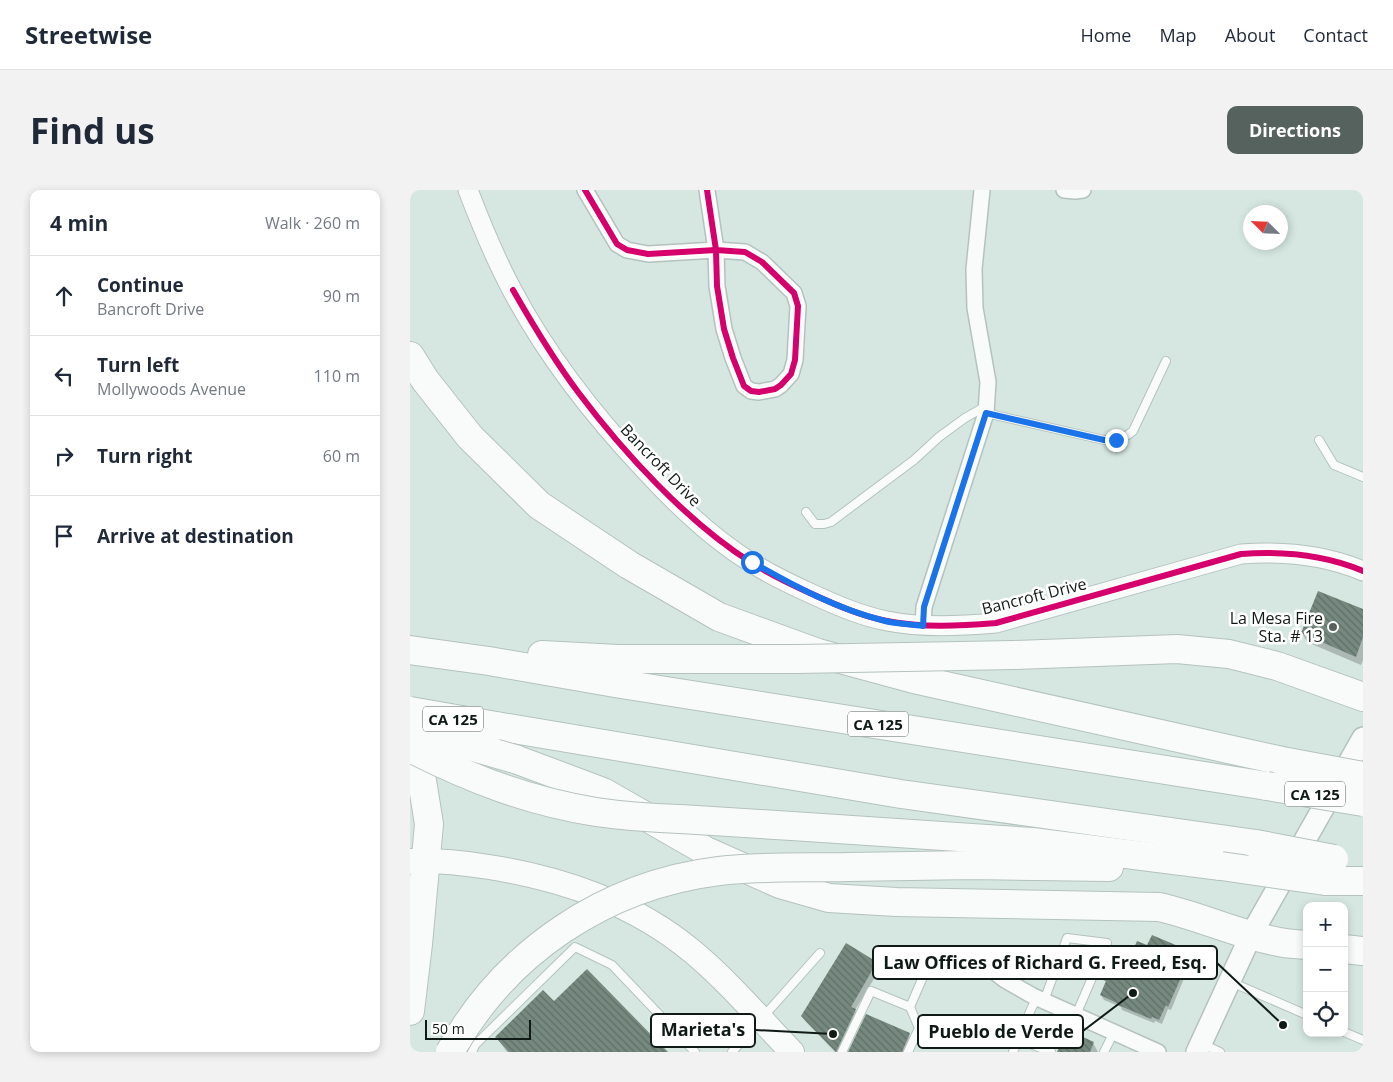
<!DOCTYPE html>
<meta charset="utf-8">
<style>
body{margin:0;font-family:"Open Sans",sans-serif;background:#f2f2f3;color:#1f2937}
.controls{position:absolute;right:15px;bottom:15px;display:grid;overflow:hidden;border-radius:10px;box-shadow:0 2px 8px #0003}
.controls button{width:45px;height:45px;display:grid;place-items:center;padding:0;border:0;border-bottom:1px solid #e0e1e3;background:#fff;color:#1f2937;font:25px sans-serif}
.compass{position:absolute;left:833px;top:15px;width:45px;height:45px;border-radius:50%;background:#fff;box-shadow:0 2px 8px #0003;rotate:294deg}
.scale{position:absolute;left:15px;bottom:12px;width:106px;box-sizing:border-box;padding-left:5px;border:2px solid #0f1a17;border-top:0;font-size:14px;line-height:18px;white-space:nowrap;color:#0f1a17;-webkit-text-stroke:4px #fff;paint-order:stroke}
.stop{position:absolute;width:15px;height:15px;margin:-11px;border:4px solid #1a73e8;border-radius:50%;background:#fff}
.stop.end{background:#1a73e8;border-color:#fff;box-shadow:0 1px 5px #0008}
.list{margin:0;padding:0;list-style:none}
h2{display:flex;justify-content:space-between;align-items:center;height:65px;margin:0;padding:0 20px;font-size:21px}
h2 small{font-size:16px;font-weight:400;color:#747a83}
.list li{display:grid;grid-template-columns:32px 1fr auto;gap:15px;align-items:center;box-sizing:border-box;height:80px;padding:0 20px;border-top:1px solid #e0e1e3}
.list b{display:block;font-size:19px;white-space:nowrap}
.list p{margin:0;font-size:16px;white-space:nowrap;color:#747a83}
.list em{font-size:16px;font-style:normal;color:#747a83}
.icon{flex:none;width:28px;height:28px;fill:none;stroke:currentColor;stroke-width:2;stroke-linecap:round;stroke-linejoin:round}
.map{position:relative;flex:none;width:953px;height:862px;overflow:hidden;border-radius:10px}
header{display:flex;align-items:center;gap:30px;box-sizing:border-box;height:70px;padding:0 25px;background:#fff;border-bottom:1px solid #e0e1e3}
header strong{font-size:24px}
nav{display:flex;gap:28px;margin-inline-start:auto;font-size:18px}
.intro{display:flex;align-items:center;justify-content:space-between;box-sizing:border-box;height:120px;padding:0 30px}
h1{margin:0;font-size:35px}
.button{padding:12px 22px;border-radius:10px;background:#55625e;color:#fff;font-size:18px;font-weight:700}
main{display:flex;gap:30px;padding:0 30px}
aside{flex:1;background:#fff;border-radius:10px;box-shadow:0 2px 8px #0003}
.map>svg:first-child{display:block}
.shadow{fill:#0003}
.building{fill:url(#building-back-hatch)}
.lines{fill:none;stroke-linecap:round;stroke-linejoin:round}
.service-casing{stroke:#b4c2bd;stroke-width:10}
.minor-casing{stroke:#b4c2bd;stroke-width:18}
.tertiary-casing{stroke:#b4c2bd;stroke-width:21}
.secondary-casing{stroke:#b4c2bd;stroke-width:24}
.primary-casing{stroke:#b4c2bd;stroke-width:26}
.motorway-casing{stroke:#b4c2bd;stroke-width:30}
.service{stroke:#f9fbfa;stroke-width:8}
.minor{stroke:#f9fbfa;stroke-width:15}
.tertiary{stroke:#f9fbfa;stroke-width:19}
.secondary{stroke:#f9fbfa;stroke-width:21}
.primary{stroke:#f9fbfa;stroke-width:24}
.motorway{stroke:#f9fbfa;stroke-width:28}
.motorway-bridge-casing{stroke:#b4c2bd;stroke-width:30;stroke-linecap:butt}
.motorway-bridge{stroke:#f9fbfa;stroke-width:28}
.cycleway-casing{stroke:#fff;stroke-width:9}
.cycleway{stroke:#d6006c;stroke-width:6}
.route{stroke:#1a73e8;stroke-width:6}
.poi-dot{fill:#55625e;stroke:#fff;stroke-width:2}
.labels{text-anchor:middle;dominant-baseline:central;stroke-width:5;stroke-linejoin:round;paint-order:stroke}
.shield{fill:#fff;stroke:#575f5d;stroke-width:1}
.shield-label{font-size:15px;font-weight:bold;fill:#0f1a17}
.street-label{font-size:16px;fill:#0f1a17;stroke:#fff}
.poi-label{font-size:16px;fill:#0f1a17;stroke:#fff;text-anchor:end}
.leader{fill:none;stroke:#0f1a17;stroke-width:2}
.callout-dot{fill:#0f1a17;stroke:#fff;stroke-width:2}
.callout{fill:#fff;stroke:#0f1a17;stroke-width:2}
.callout-label{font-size:18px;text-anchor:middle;font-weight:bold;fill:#0f1a17}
</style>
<header>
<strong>Streetwise</strong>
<nav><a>Home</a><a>Map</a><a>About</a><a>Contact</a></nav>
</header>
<div class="intro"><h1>Find us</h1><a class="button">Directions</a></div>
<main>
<aside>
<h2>4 min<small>Walk · 260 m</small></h2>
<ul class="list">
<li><svg class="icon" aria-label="ahead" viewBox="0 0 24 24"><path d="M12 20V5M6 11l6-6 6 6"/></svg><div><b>Continue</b><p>Bancroft Drive</p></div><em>90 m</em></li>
<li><svg class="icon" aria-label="left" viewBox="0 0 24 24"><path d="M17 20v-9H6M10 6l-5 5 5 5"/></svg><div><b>Turn left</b><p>Mollywoods Avenue</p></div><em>110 m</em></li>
<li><svg class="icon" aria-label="right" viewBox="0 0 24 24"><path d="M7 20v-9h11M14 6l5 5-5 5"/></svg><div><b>Turn right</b></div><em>60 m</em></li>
<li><svg class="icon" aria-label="arrive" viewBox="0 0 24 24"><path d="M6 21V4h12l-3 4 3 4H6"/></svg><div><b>Arrive at destination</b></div></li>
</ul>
</aside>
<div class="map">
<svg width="953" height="862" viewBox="0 0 953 862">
<defs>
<pattern id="building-back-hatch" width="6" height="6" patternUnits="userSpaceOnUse" patternTransform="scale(1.25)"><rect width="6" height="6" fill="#76897f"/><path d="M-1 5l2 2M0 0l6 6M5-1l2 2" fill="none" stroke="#5f6f67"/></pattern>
</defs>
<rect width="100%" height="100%" fill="#d6e7e1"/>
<g class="shadow">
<path d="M 909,402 L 953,421 L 953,470 L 951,475 L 897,452 L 892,443 Z"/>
<path d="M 437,755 L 466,773 L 470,779 L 445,820 L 449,826 L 432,862 L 425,862 L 395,831 L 392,826 Z"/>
<path d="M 738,757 L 767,757 L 770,761 L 765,772 L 775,777 L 777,781 L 761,820 L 758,819 L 752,834 L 745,831 L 744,833 L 712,820 L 711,817 L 694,810 L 691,805 L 696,793 L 695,790 L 713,787 Z"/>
<path d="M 144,813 L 256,862 L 97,862 L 87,848 Z"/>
<path d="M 457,825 L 499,844 L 500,846 L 493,862 L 440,862 Z"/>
<path d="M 683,853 L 688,862 L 649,862 Z"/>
</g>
<g class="building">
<path d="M 908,401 L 953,419 L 953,447 L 946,467 L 891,443 Z"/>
<path d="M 742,745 L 768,756 L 763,770 L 776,776 L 758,817 L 756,815 L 749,830 L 742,827 L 741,829 L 708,815 L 709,814 L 690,805 L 696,791 L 693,790 L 698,779 L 712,785 L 727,751 L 737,755 Z"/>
<path d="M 436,753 L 467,772 L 441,817 L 446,819 L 426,862 L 391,826 Z"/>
<path d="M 177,779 L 258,862 L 99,862 L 85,847 L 133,800 L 144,811 Z"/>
<path d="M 456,824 L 500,843 L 492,862 L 438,862 Z"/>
<path d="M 657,840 L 684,852 L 680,862 L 647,862 Z"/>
</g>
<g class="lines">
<defs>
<g id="service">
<path d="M 576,223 L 694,250 C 706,250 714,249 723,241 L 756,171"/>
<path d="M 909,250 L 924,275 L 953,287"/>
<path d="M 396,322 L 405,334 L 414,334 L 421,332 L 504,270 L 529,247 L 555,228 L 576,216"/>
<path d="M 475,769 L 519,773 L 500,817"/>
<path d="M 519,773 L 529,764 L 569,770"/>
<path d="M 821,792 L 897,825"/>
<path d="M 634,811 L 657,748 L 697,753 L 666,825"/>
<path d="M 934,842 L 953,850"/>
<path d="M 608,849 L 641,862"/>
<path d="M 793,854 L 810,862"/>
<path d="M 62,862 L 65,855 L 165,757 L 202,775 L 285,862"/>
<path d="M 322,862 L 410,763"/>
<path d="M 432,862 L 461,801 L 500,817 L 509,838 L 498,862"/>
<path d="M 603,862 L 622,817 L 627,808"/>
<path d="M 694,862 L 704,842"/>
</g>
<g id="minor">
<path d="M 175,0 L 207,54 L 217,60 L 238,64 L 306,60 L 335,62 L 352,72 L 384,103 L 388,116 L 385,170 L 381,184 L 371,195 L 365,199 L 349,202 L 341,201 L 334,196 L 323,168 L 314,139 L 307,96 L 306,60 L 297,0"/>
<path d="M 654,0 L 665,1 L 673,0"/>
<path d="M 513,436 L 514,417 L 576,223 L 578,192 L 565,118 L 564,79 L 572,0"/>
<path d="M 569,770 L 595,790 L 623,806 L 748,862"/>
</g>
<path id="tertiary" d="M 58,0 C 71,34 85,68 102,100 C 137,166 183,225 234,279 C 266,314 301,348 342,373 C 361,385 382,395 402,404 C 426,415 451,426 477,431 C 512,438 550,436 586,433 L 831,364 C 871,361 915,365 953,381"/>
<path id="secondary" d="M 787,862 L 841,745 L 953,548"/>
<path id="primary" d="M 0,671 C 26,670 53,673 79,677 C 154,689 224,713 283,762 C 319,792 349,828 382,862"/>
<g id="motorway">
<path d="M 0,166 L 15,190 L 60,247 L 129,315 L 219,375 L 309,427 L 408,463 L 504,489 L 872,571"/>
<path d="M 0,460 L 79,471 L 205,493 L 857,596"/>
<path d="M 132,465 L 208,469 L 250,469"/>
<path d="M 604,465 L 767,459 L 819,464 L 867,476 L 953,507"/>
<path d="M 86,536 L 491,604 L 846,654"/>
<path d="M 105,569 L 193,602 L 296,661 L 370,694 L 419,708 L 486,712 L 749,717 C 790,726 828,745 869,752 C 878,754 888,754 897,755"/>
<path d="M 382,636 L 622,652 L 811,676"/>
<path d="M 438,677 L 562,675 L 699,677"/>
<path d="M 915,691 L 953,691"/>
<path d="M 934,759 L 953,761"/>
<path d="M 0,821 L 8,754 L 19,634 L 4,541"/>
</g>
</defs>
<use href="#service" class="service-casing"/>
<use href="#minor" class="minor-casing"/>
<use href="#tertiary" class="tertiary-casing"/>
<use href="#secondary" class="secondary-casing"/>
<use href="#primary" class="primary-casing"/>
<use href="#motorway" class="motorway-casing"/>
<use href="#service" class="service"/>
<use href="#minor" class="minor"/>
<use href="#tertiary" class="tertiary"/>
<use href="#secondary" class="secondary"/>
<use href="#primary" class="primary"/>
<use href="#motorway" class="motorway"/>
<defs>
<g id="motorway-bridge">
<path d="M 250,469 L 387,469 L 604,465"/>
<path d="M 0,521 L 86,536"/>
<path d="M 0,539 L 105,569"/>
<path d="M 0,558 C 61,589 118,611 186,622 C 213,626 241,628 269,629 C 307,631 345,634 382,636"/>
<path d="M 872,571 L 953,586"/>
<path d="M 857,596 L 953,612"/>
<path d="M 846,654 L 924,669"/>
<path d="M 811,676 L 915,691"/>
<path d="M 40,862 C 95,762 195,695 309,681 C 351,676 395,678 438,677"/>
</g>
</defs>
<use href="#motorway-bridge" class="motorway-bridge-casing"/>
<use href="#motorway-bridge" class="motorway-bridge"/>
<defs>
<g id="cycleway">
<path d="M 175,0 L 207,54 L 217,60 L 238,64 L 306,60 L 335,62 L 352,72 L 384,103 L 388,116 L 385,170 L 381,184 L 371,195 L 365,199 L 349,202 L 341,201 L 334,196 L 323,168 L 314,139 L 307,96 L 306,60 L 297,0"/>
<path d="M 103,100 C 123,135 144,170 168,202 C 213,262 278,333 342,373 C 361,385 382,395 402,404 C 426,415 451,426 477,431 C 512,438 550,436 586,433 L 831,364 C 871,361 915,365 953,381"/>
</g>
</defs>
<use href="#cycleway" class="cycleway-casing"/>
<use href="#cycleway" class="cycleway"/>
</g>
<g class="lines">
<path class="route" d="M 342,372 C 384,396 427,419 475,431 C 487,434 500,434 513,436 L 514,417 L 576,223 L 694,250 L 706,250"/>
</g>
<circle class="poi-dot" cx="923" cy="437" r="5"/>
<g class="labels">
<g class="shield">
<rect x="13" y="516.5" width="60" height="25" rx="4"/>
<rect x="438" y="521.5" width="60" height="25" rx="4"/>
<rect x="875" y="591.5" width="60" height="25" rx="4"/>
</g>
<g class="shield-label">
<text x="43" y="529">CA 125</text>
<text x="468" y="534">CA 125</text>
<text x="905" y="604">CA 125</text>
</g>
<g class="street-label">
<text transform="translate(251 275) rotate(46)">Bancroft Drive</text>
<text transform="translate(624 406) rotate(-14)">Bancroft Drive</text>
</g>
<g class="poi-label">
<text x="913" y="428">La Mesa Fire<tspan x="913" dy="18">Sta. # 13</tspan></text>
</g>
</g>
<path class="leader" d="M873 835L807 773M423 844L345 840M723 803L673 841"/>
<g class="callout-dot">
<circle cx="873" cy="835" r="5"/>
<circle cx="423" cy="844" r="5"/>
<circle cx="723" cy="803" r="5"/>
</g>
<g class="callout">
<rect x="463" y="756" width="344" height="33" rx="5"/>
<rect x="241" y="824" width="104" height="33" rx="5"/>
<rect x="508" y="825" width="165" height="33" rx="5"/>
</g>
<g class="callout-label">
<text x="635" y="779">Law Offices of Richard G. Freed, Esq.</text>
<text x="293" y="846">Marieta's</text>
<text x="591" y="848">Pueblo de Verde</text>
</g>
</svg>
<div class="controls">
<button>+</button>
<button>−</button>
<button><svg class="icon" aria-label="locate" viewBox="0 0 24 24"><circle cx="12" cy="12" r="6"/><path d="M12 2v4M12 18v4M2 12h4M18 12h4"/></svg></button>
</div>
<svg class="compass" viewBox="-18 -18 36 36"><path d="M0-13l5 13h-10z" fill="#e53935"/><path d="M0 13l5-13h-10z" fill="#747a83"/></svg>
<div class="scale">50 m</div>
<div class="stop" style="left:342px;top:372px"></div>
<div class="stop end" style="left:706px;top:250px"></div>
</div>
</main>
